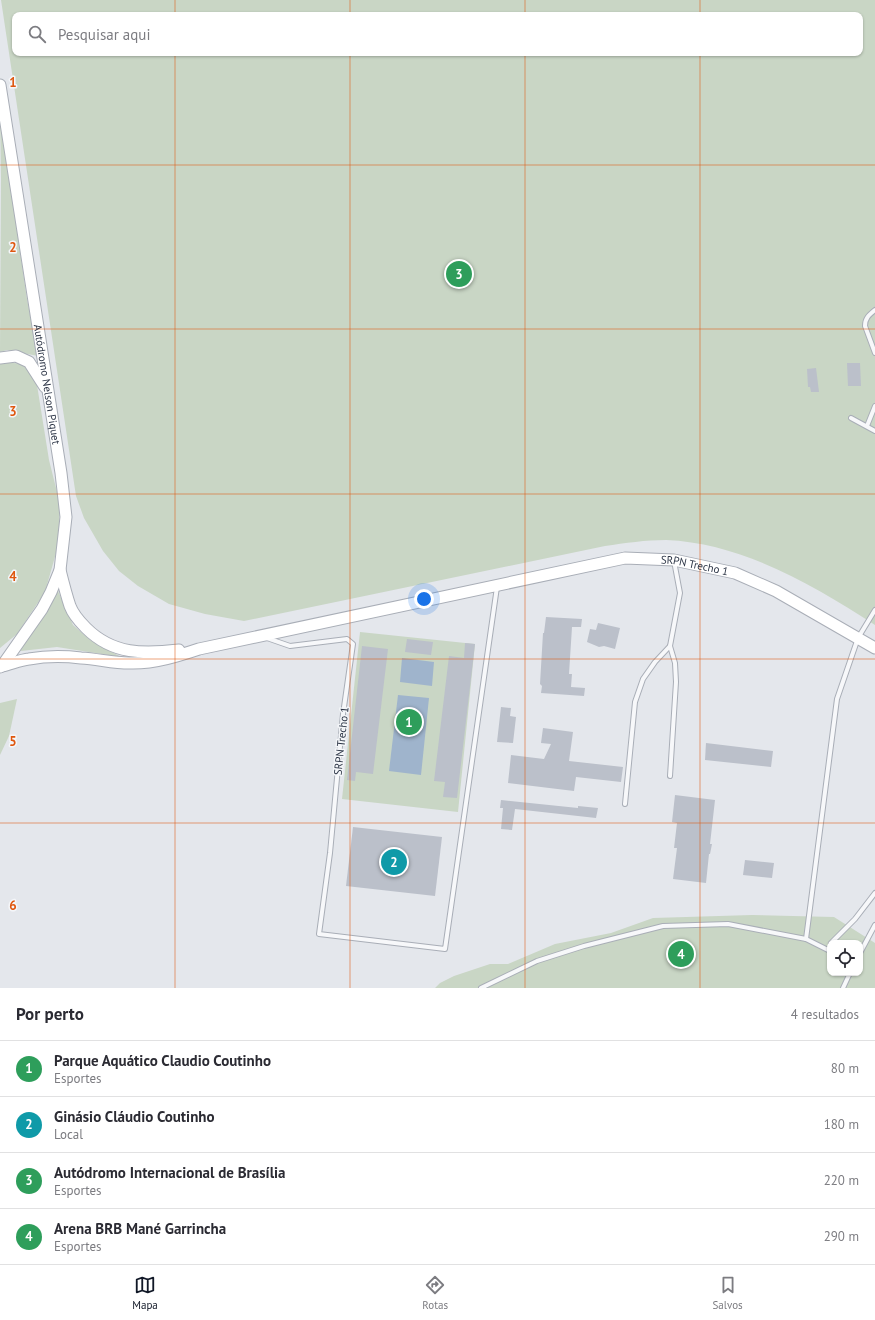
<!DOCTYPE html>
<html lang="pt">
<meta charset="utf-8">
<style>
body{margin:0;font-family:"PT Sans",sans-serif;background:#f2f2f3;color:#2b2b33}
.controls{position:absolute;right:12px;bottom:12px;display:grid;overflow:hidden;border-radius:8px;box-shadow:0 1px 3px #0004}
.controls button{width:36px;height:36px;display:grid;place-items:center;padding:0;border:0;border-bottom:1px solid #e1e1e2;background:#fff;color:#2b2b33;font:20px sans-serif}
.you{position:absolute;left:424px;top:599px;width:14px;height:14px;margin:-10px;border:3px solid #fff;border-radius:50%;background:#1a73e8;box-shadow:0 0 0 6px #1a73e833}
.badge{display:grid;place-items:center;width:26px;height:26px;border-radius:50%;background:#111827;color:#fff;font-size:13px;font-weight:700}
.pin{position:absolute;translate:-50% -50%;border:2px solid #fff;box-shadow:0 1px 4px #0006}
.list{margin:0;padding:0;list-style:none}
h2{display:flex;justify-content:space-between;align-items:center;height:52px;margin:0;padding:0 16px;font-size:17px}
h2 small{font-size:13px;font-weight:400;color:#7c7c81}
.list li{display:grid;grid-template-columns:26px 1fr auto;gap:12px;align-items:center;box-sizing:border-box;height:56px;padding:0 16px;border-top:1px solid #e1e1e2}
.list b{display:block;font-size:15px;white-space:nowrap}
.list p{margin:0;font-size:13px;white-space:nowrap;color:#7c7c81}
.list em{font-size:13px;font-style:normal;color:#7c7c81}
.icon{flex:none;width:22px;height:22px;fill:none;stroke:currentColor;stroke-width:2;stroke-linecap:round;stroke-linejoin:round}
.map{position:relative;flex:none;width:875px;height:988px;overflow:hidden}
.search{position:absolute;background:#fff;box-shadow:0 1px 3px #0004;left:12px;right:12px;top:12px;height:44px;display:flex;align-items:center;gap:10px;box-sizing:border-box;padding:0 14px;border-radius:8px;color:#7c7c81;font-size:15px}
.sheet{height:276px;background:#fff}
nav{display:flex;justify-content:space-around;align-items:center;box-sizing:border-box;height:56px;border-top:1px solid #e1e1e2;background:#fff;font-size:11px;color:#7c7c81}
nav a{display:grid;justify-items:center;gap:2px}
nav .on{color:#111827}
.map>svg:first-child{display:block}
.green{fill:#c9d6c5;fill-rule:evenodd}
.water{fill:#9fb4cc}
.building{fill:#bbc0ca}
.lines{fill:none;stroke-linecap:round;stroke-linejoin:round}
.service-casing{stroke:#a9aeb7;stroke-width:6}
.secondary-casing{stroke:#a9aeb7;stroke-width:13}
.service{stroke:#f7f8fa;stroke-width:4}
.secondary{stroke:#fff;stroke-width:11}
.grid{fill:none;stroke:#df570f;stroke-width:1;stroke-opacity:0.55}
.labels{text-anchor:middle;dominant-baseline:central;stroke-width:3;stroke-linejoin:round;paint-order:stroke}
.street-label{font-size:11px;fill:#2b3445;stroke:#f4f6f9}
.grid-label{font-size:13px;text-anchor:middle;font-weight:bold;fill:#df570f;stroke:#f4f6f9;stroke-width:3;stroke-linejoin:round;paint-order:stroke}
</style>
<div class="map">
<svg width="875" height="988" viewBox="0 0 875 988">
<rect width="100%" height="100%" fill="#e4e7ec"/>
<g class="green">
<path d="M 1,0 L 875,0 L 875,625 C 813,585 742,543 666,540 C 646,540 625,543 605,546 L 244,621 L 205,614 L 169,604 L 138,586 L 119,571 L 103,551 L 84,518 L 76,496 ZM 15,15 L 860,15 L 860,53 L 15,53 Z"/>
<path d="M 0,114 L 27,299 L 38,356 L 7,350 L 0,352 L 1,179 Z"/>
<path d="M 7,362 L 21,364 L 28,369 L 37,385 L 49,460 L 60,504 L 58,546 L 45,592 L 17,634 L 0,648 L 0,364 Z"/>
<path d="M 58,591 L 73,625 L 90,640 L 121,657 L 57,647 L 21,651 L 18,648 L 45,615 Z"/>
<path d="M 360,632 L 475,644 L 458,812 L 342,799 Z"/>
<path d="M 17,699 L 9,736 L 0,755 L 0,703 Z"/>
<path d="M 752,915 L 834,917 L 875,943 L 875,988 L 435,988 L 440,983 L 454,976 L 490,964 L 508,964 L 555,944 L 611,933 L 653,918 ZM 830,943 L 860,943 L 860,973 L 830,973 Z"/>
</g>
<g class="water">
<path d="M 402,658 L 434,662 L 432,686 L 400,682 Z"/>
<path d="M 398,695 L 429,698 L 421,775 L 389,771 Z"/>
</g>
<g class="building">
<path d="M 847,363 L 860,363 L 861,386 L 848,386 Z"/>
<path d="M 816,368 L 819,392 L 811,392 L 810,387 L 808,387 L 807,369 Z"/>
<path d="M 546,617 L 582,619 L 581,627 L 572,627 L 569,674 L 572,674 L 571,687 L 585,688 L 584,696 L 541,693 L 542,686 L 540,684 L 543,633 L 544,633 Z"/>
<path d="M 598,623 L 620,628 L 615,649 L 604,646 L 599,647 L 587,642 L 590,629 L 596,630 Z"/>
<path d="M 407,639 L 433,642 L 431,655 L 405,652 Z"/>
<path d="M 465,643 L 475,644 L 457,798 L 443,797 L 445,782 L 434,781 L 449,656 L 464,658 Z"/>
<path d="M 362,646 L 388,649 L 373,774 L 356,772 L 355,781 L 347,780 Z"/>
<path d="M 501,707 L 511,708 L 510,716 L 516,717 L 513,743 L 497,742 Z"/>
<path d="M 543,728 L 573,732 L 569,761 L 623,767 L 621,782 L 576,777 L 574,791 L 508,783 L 511,755 L 544,759 L 551,744 L 541,743 Z"/>
<path d="M 706,743 L 773,751 L 771,767 L 705,760 Z"/>
<path d="M 675,795 L 715,800 L 710,844 L 712,844 L 710,854 L 709,854 L 706,883 L 673,879 L 677,848 L 674,848 L 677,823 L 672,822 Z"/>
<path d="M 501,800 L 578,808 L 578,806 L 598,808 L 596,818 L 515,809 L 512,830 L 501,829 L 503,808 L 500,808 Z"/>
<path d="M 353,827 L 442,837 L 435,896 L 346,886 Z"/>
<path d="M 745,860 L 774,863 L 772,878 L 743,875 Z"/>
</g>
<g class="lines">
<defs>
<g id="service">
<path d="M 875,310 C 869,315 865,318 865,326 L 875,353"/>
<path d="M 851,418 L 875,431"/>
<path d="M 867,426 L 875,406"/>
<path d="M 267,638 L 290,646 L 347,639 L 353,644 L 343,714 L 330,853 L 319,934 L 445,949 L 497,587"/>
<path d="M 670,646 L 675,663 L 676,682 L 670,776"/>
<path d="M 625,804 L 635,702 L 643,679 L 655,662 L 670,646 L 680,593 L 674,561"/>
<path d="M 806,939 L 837,699 L 858,638 L 875,610"/>
<path d="M 831,943 L 855,919 L 875,893"/>
<path d="M 860,953 L 875,925"/>
<path d="M 481,988 L 537,961 L 584,946 L 663,926 L 728,924 L 806,939 L 830,951"/>
<path d="M 843,988 L 850,973"/>
</g>
<g id="secondary">
<path id="s1" d="M 0,85 L 61,473 L 66,517 L 60,570 L 51,592 L 42,609 L 2,666 L 0,667"/>
<path d="M 0,358 L 16,356 L 29,362 L 45,387"/>
<path d="M 60,570 C 63,582 66,594 70,606 C 73,614 80,622 86,628 C 113,655 144,654 179,650"/>
<path id="s2" d="M 2,666 C 11,664 20,660 29,659 C 46,656 64,656 81,658 C 99,659 116,664 133,663 C 156,663 178,656 199,649 L 625,558 L 674,560 L 735,573 L 776,591 L 875,648"/>
</g>
</defs>
<use href="#service" class="service-casing"/>
<use href="#secondary" class="secondary-casing"/>
<use href="#service" class="service"/>
<use href="#secondary" class="secondary"/>
</g>
<path class="grid" d="M 175,0 L 175,15M 350,0 L 350,15M 525,0 L 525,15M 700,0 L 700,15M 175,53 L 175,988M 350,53 L 350,988M 525,53 L 525,988M 700,53 L 700,988M 0,165 L 875,165M 0,329 L 875,329M 0,494 L 875,494M 0,659 L 875,659M 0,823 L 875,823"/>
<g class="labels">
<g class="street-label">
<text stroke="none"><textPath href="#s1" startOffset="303">Autódromo Nelson Piquet</textPath></text>
<text stroke="none"><textPath href="#s2" startOffset="706">SRPN Trecho 1</textPath></text>
<text transform="translate(341 741) rotate(-84)">SRPN Trecho 1</text>
</g>
</g>
<g class="grid-label">
<text x="13" y="87">1</text>
<text x="13" y="252">2</text>
<text x="13" y="416">3</text>
<text x="13" y="581">4</text>
<text x="13" y="746">5</text>
<text x="13" y="910">6</text>
</g>
</svg>
<div class="controls">
<button><svg class="icon" aria-label="locate" viewBox="0 0 24 24"><circle cx="12" cy="12" r="6"/><path d="M12 2v4M12 18v4M2 12h4M18 12h4"/></svg></button>
</div>
<div class="you"></div>
<div class="pin badge" style="left:409px;top:722px;background:#2e9e5b">1</div>
<div class="pin badge" style="left:394px;top:862px;background:#0f9aa8">2</div>
<div class="pin badge" style="left:459px;top:274px;background:#2e9e5b">3</div>
<div class="pin badge" style="left:681px;top:954px;background:#2e9e5b">4</div>
<div class="search"><svg class="icon" aria-label="search" viewBox="0 0 24 24"><circle cx="10" cy="10" r="6"/><path d="M15 15l6 6"/></svg>Pesquisar aqui</div>
</div>
<section class="sheet">
<h2>Por perto<small>4 resultados</small></h2>
<ul class="list">
<li><span class="badge" style="background:#2e9e5b">1</span><div><b>Parque Aquático Claudio Coutinho</b><p>Esportes</p></div><em>80 m</em></li>
<li><span class="badge" style="background:#0f9aa8">2</span><div><b>Ginásio Cláudio Coutinho</b><p>Local</p></div><em>180 m</em></li>
<li><span class="badge" style="background:#2e9e5b">3</span><div><b>Autódromo Internacional de Brasília</b><p>Esportes</p></div><em>220 m</em></li>
<li><span class="badge" style="background:#2e9e5b">4</span><div><b>Arena BRB Mané Garrincha</b><p>Esportes</p></div><em>290 m</em></li>
</ul>
</section>
<nav>
<a class="on"><svg class="icon" aria-label="map" viewBox="0 0 24 24"><path d="M3 6l6-2 6 2 6-2v14l-6 2-6-2-6 2zM9 4v14M15 6v14"/></svg>Mapa</a>
<a><svg class="icon" aria-label="directions" viewBox="0 0 24 24"><path d="M12 3l9 9-9 9-9-9zM9 14v-3h6M13 9l2 2-2 2"/></svg>Rotas</a>
<a><svg class="icon" aria-label="saved" viewBox="0 0 24 24"><path d="M7 4h10v16l-5-4-5 4z"/></svg>Salvos</a>
</nav>
